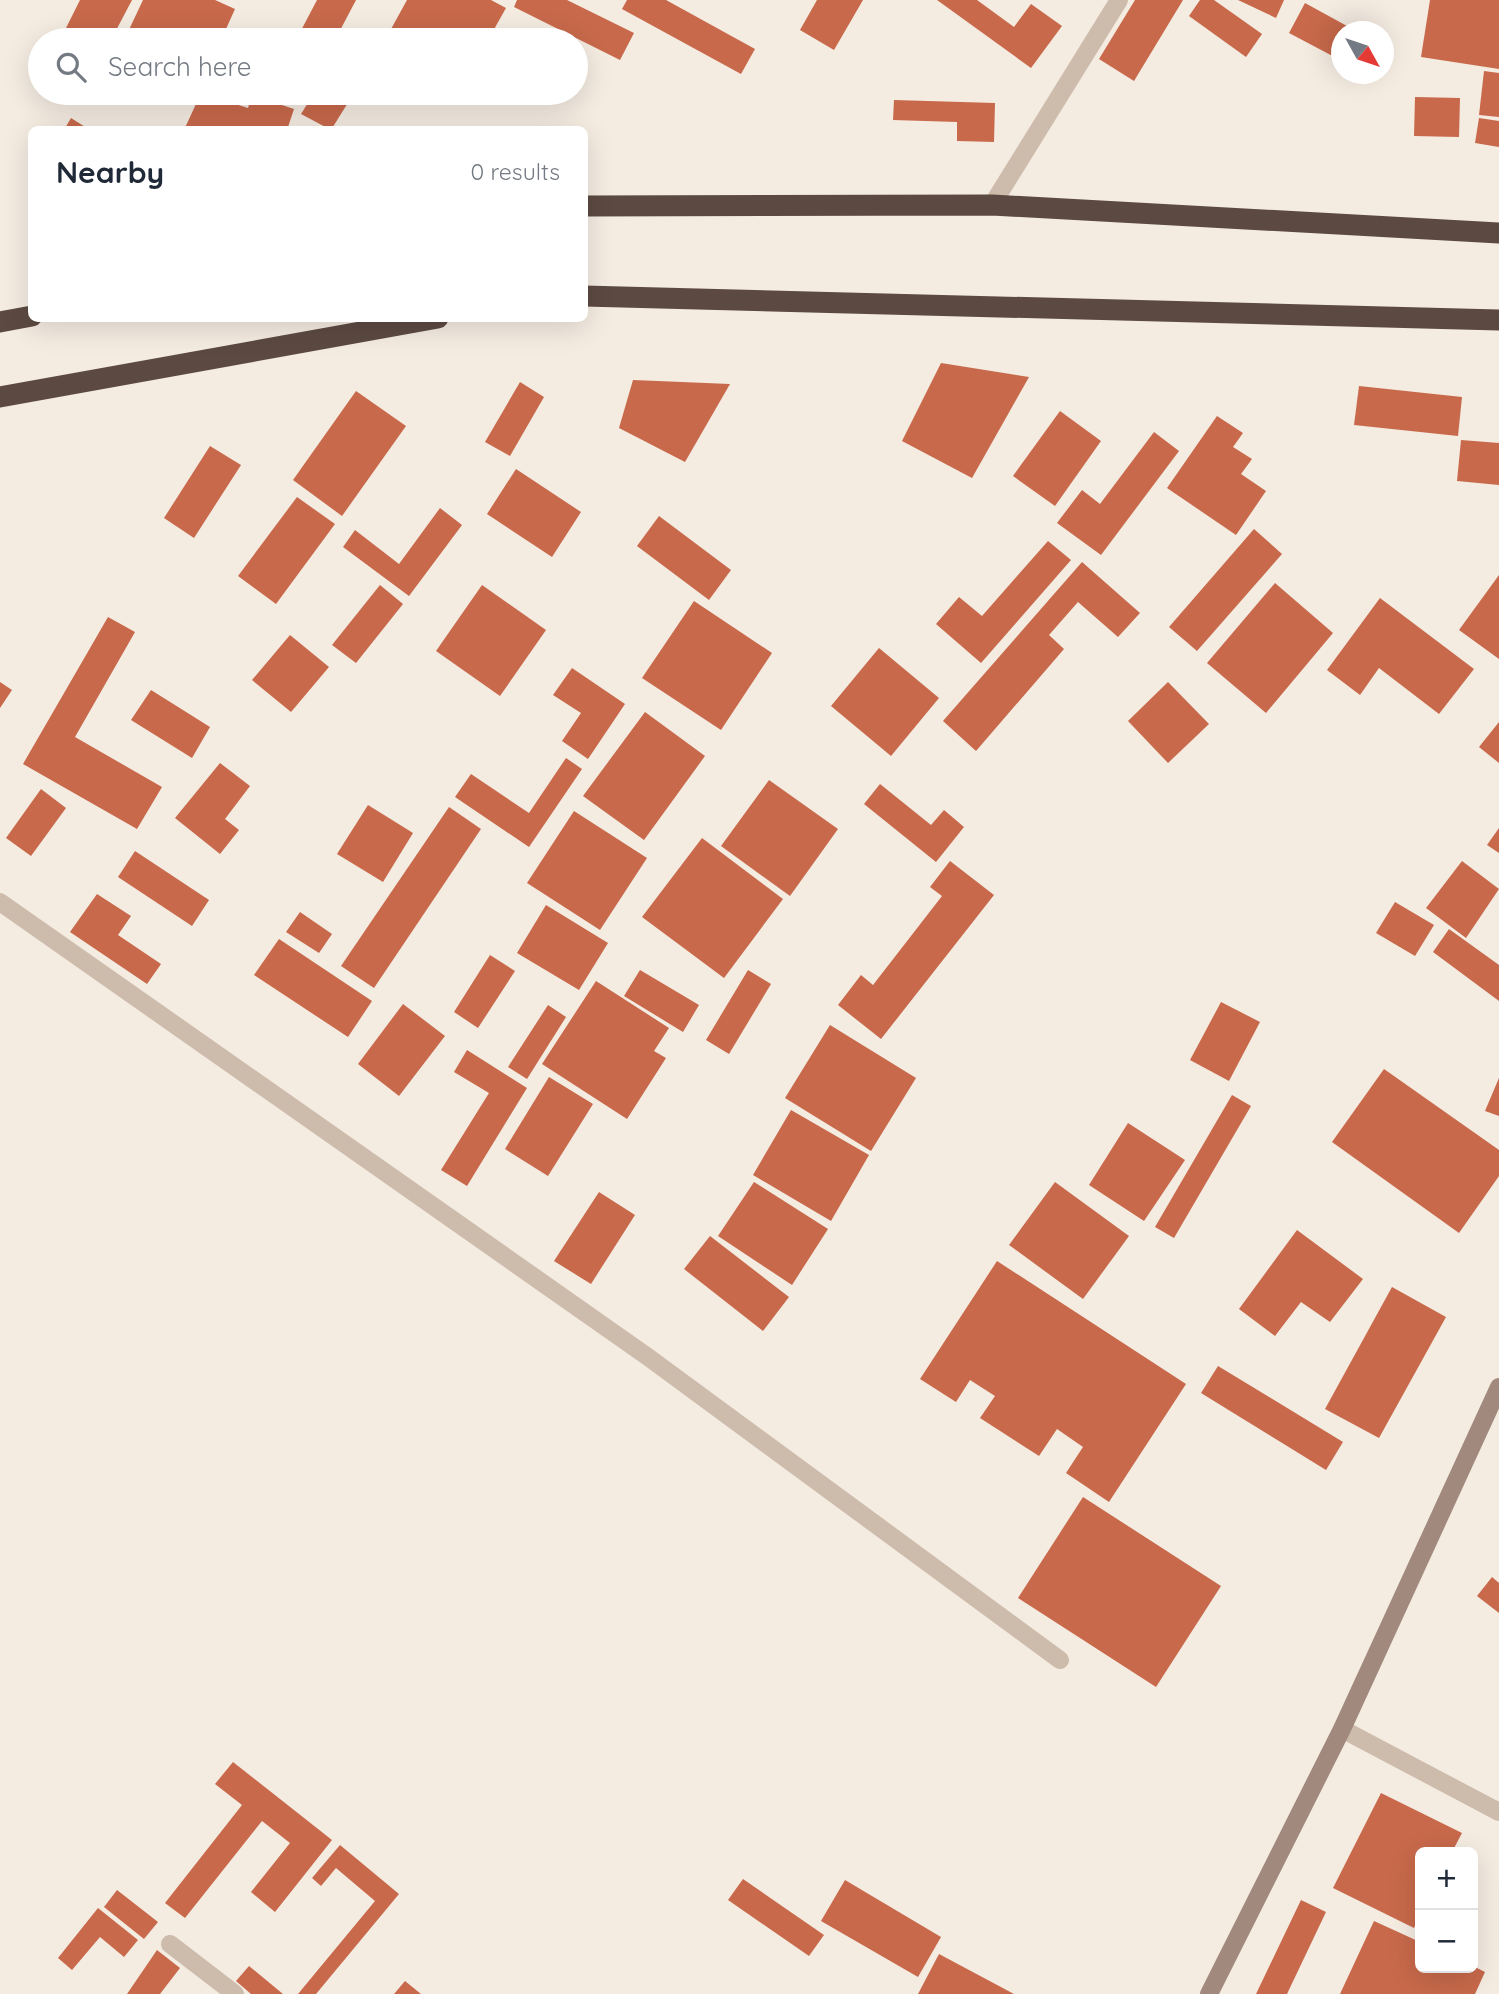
<!DOCTYPE html>
<meta charset="utf-8">
<style>
body{margin:0;font-family:Quicksand,sans-serif;background:#f2f2f3;color:#1f2937}
.controls{position:absolute;right:21px;bottom:21px;display:grid;overflow:hidden;border-radius:10px;box-shadow:0 7px 28px #0002}
.controls button{width:63px;height:63px;display:grid;place-items:center;padding:0;border:0;border-bottom:2px solid #e0e1e3;background:#fff;color:#1f2937;font:35px sans-serif}
.compass{position:absolute;left:1331px;top:21px;width:63px;height:63px;border-radius:50%;background:#fff;box-shadow:0 7px 28px #0002;rotate:130deg}
.list{margin:0;padding:0;list-style:none}
h2{display:flex;justify-content:space-between;align-items:center;height:91px;margin:0;padding:0 28px;font-size:30px}
h2 small{font-size:23px;font-weight:400;color:#747a83}
.icon{flex:none;width:38px;height:38px;fill:none;stroke:currentColor;stroke-width:2;stroke-linecap:round;stroke-linejoin:round}
.map{position:relative;flex:none;width:1499px;height:1994px;overflow:hidden}
.search{position:absolute;background:#fff;box-shadow:0 7px 28px #0002;left:28px;top:28px;width:560px;height:77px;display:flex;align-items:center;gap:18px;box-sizing:border-box;padding:0 24px;border-radius:38px;color:#747a83;font-size:26px}
.panel{position:absolute;background:#fff;box-shadow:0 7px 28px #0002;left:28px;top:126px;width:560px;height:196px;border-radius:10px}
.map>svg:first-child{display:block}
.building{fill:#c8694b}
.lines{fill:none;stroke-linecap:round;stroke-linejoin:round}
.street{stroke:#cdbbac;stroke-width:18}
.secondary{stroke:#a18a7d;stroke-width:18}
.highway{stroke:#5c4a42;stroke-width:21}
</style>
<div class="map">
<svg width="1499" height="1994" viewBox="0 0 1499 1994">
<rect width="100%" height="100%" fill="#f4ebe1"/>
<g class="building">
<path d="M 80,0 L 132,0 L 111,40 L 60,40 Z"/>
<path d="M 143,0 L 215,0 L 235,9 L 221,40 L 141,40 L 127,34 Z"/>
<path d="M 317,0 L 356,0 L 335,40 L 296,40 Z"/>
<path d="M 407,0 L 491,0 L 506,8 L 488,40 L 385,40 Z"/>
<path d="M 517,0 L 567,0 L 634,33 L 620,60 L 514,7 Z"/>
<path d="M 627,0 L 666,0 L 755,49 L 741,74 L 622,9 Z"/>
<path d="M 817,0 L 863,0 L 834,50 L 800,30 Z"/>
<path d="M 937,0 L 977,0 L 1014,27 L 1031,4 L 1062,26 L 1031,68 Z"/>
<path d="M 1135,0 L 1183,0 L 1134,81 L 1099,59 Z"/>
<path d="M 1200,0 L 1214,0 L 1262,34 L 1246,57 L 1189,16 Z"/>
<path d="M 1238,0 L 1284,0 L 1276,18 Z"/>
<path d="M 1430,0 L 1499,0 L 1499,69 L 1421,57 Z"/>
<path d="M 1305,3 L 1358,32 L 1342,32 L 1342,61 L 1289,33 Z"/>
<path d="M 1484,71 L 1499,73 L 1499,117 L 1479,115 Z"/>
<path d="M 201,93 L 248,108 L 252,95 L 294,109 L 287,130 L 184,130 Z"/>
<path d="M 314,93 L 354,93 L 331,130 L 301,114 Z"/>
<path d="M 430,93 L 459,93 L 452,105 Z"/>
<path d="M 1415,97 L 1460,98 L 1459,137 L 1414,136 Z"/>
<path d="M 894,100 L 995,103 L 994,142 L 957,141 L 957,122 L 893,120 Z"/>
<path d="M 71,118 L 90,130 L 64,130 Z"/>
<path d="M 1479,118 L 1499,121 L 1499,147 L 1475,143 Z"/>
<path d="M 941,363 L 1029,377 L 972,478 L 902,441 Z"/>
<path d="M 633,380 L 730,384 L 685,462 L 619,428 Z"/>
<path d="M 520,382 L 544,397 L 510,456 L 485,442 Z"/>
<path d="M 1359,386 L 1462,397 L 1458,436 L 1354,425 Z"/>
<path d="M 356,391 L 406,426 L 342,516 L 293,480 Z"/>
<path d="M 1060,411 L 1101,441 L 1055,506 L 1013,476 Z"/>
<path d="M 1217,416 L 1243,433 L 1233,447 L 1252,459 L 1241,474 L 1266,491 L 1236,535 L 1167,488 Z"/>
<path d="M 1154,432 L 1179,451 L 1101,555 L 1057,523 L 1082,490 L 1100,504 Z"/>
<path d="M 1461,440 L 1499,443 L 1499,485 L 1457,481 Z"/>
<path d="M 210,446 L 241,465 L 194,538 L 164,518 Z"/>
<path d="M 516,469 L 581,512 L 552,557 L 487,514 Z"/>
<path d="M 297,497 L 335,524 L 276,604 L 238,576 Z"/>
<path d="M 440,508 L 462,525 L 409,596 L 343,547 L 355,530 L 399,564 Z"/>
<path d="M 659,516 L 731,570 L 709,600 L 637,546 Z"/>
<path d="M 1254,529 L 1282,554 L 1197,651 L 1169,627 Z"/>
<path d="M 1048,541 L 1071,560 L 981,663 L 936,624 L 959,597 L 982,616 Z"/>
<path d="M 1082,562 L 1140,613 L 1118,637 L 1078,602 L 1049,635 L 1064,649 L 976,751 L 943,721 Z"/>
<path d="M 1499,575 L 1499,659 L 1459,630 Z"/>
<path d="M 1275,583 L 1333,633 L 1266,713 L 1207,663 Z"/>
<path d="M 380,585 L 403,604 L 356,663 L 332,645 Z"/>
<path d="M 482,585 L 546,630 L 500,696 L 436,651 Z"/>
<path d="M 1380,598 L 1474,669 L 1439,714 L 1379,668 L 1360,695 L 1327,670 Z"/>
<path d="M 694,601 L 772,653 L 721,730 L 642,678 Z"/>
<path d="M 108,617 L 135,632 L 75,737 L 162,787 L 137,829 L 23,764 Z"/>
<path d="M 290,635 L 329,667 L 291,712 L 252,680 Z"/>
<path d="M 879,648 L 939,698 L 891,756 L 831,706 Z"/>
<path d="M 572,668 L 625,704 L 588,759 L 562,741 L 581,713 L 553,695 Z"/>
<path d="M 0,682 L 12,690 L 0,708 Z"/>
<path d="M 1168,682 L 1209,724 L 1168,763 L 1128,721 Z"/>
<path d="M 151,690 L 210,727 L 192,758 L 131,720 Z"/>
<path d="M 645,712 L 705,756 L 644,840 L 583,796 Z"/>
<path d="M 1499,722 L 1499,763 L 1479,747 Z"/>
<path d="M 566,758 L 582,769 L 529,847 L 455,797 L 471,774 L 529,813 Z"/>
<path d="M 220,763 L 250,786 L 225,819 L 239,830 L 220,854 L 175,818 Z"/>
<path d="M 769,780 L 838,829 L 790,896 L 721,846 Z"/>
<path d="M 880,784 L 931,825 L 944,810 L 964,827 L 936,862 L 864,804 Z"/>
<path d="M 41,789 L 66,808 L 31,856 L 6,838 Z"/>
<path d="M 368,805 L 413,833 L 383,882 L 337,854 Z"/>
<path d="M 449,807 L 481,829 L 374,988 L 341,966 Z"/>
<path d="M 574,811 L 647,858 L 600,930 L 527,883 Z"/>
<path d="M 1499,828 L 1499,853 L 1487,845 Z"/>
<path d="M 702,838 L 783,899 L 724,978 L 642,917 Z"/>
<path d="M 135,851 L 209,900 L 192,926 L 118,877 Z"/>
<path d="M 950,861 L 994,895 L 881,1039 L 838,1005 L 861,975 L 873,985 L 942,896 L 930,887 Z"/>
<path d="M 1462,861 L 1499,889 L 1466,938 L 1426,908 Z"/>
<path d="M 97,894 L 131,916 L 118,935 L 161,964 L 147,984 L 70,932 Z"/>
<path d="M 1395,902 L 1434,925 L 1415,956 L 1376,933 Z"/>
<path d="M 546,905 L 608,943 L 579,990 L 517,953 Z"/>
<path d="M 300,912 L 332,934 L 319,953 L 286,932 Z"/>
<path d="M 1449,929 L 1499,965 L 1499,1001 L 1433,952 Z"/>
<path d="M 279,939 L 372,1001 L 348,1037 L 254,975 Z"/>
<path d="M 490,955 L 515,971 L 478,1028 L 454,1012 Z"/>
<path d="M 640,970 L 699,1005 L 683,1032 L 624,996 Z"/>
<path d="M 748,970 L 771,984 L 729,1054 L 706,1040 Z"/>
<path d="M 596,981 L 669,1028 L 654,1051 L 666,1058 L 627,1119 L 542,1064 Z"/>
<path d="M 1221,1002 L 1260,1022 L 1229,1081 L 1190,1060 Z"/>
<path d="M 403,1004 L 445,1036 L 399,1096 L 358,1064 Z"/>
<path d="M 548,1005 L 566,1017 L 527,1079 L 508,1067 Z"/>
<path d="M 830,1025 L 916,1078 L 871,1151 L 785,1098 Z"/>
<path d="M 467,1050 L 527,1088 L 467,1186 L 441,1170 L 489,1093 L 454,1072 Z"/>
<path d="M 1384,1069 L 1499,1150 L 1499,1176 L 1459,1233 L 1332,1142 Z"/>
<path d="M 549,1077 L 593,1104 L 548,1176 L 505,1149 Z"/>
<path d="M 1499,1078 L 1499,1116 L 1485,1111 Z"/>
<path d="M 1232,1095 L 1251,1106 L 1174,1238 L 1155,1227 Z"/>
<path d="M 791,1110 L 869,1155 L 831,1221 L 753,1175 Z"/>
<path d="M 1128,1123 L 1185,1160 L 1144,1221 L 1089,1185 Z"/>
<path d="M 754,1182 L 828,1229 L 792,1285 L 718,1236 Z"/>
<path d="M 1055,1182 L 1129,1236 L 1083,1299 L 1009,1245 Z"/>
<path d="M 599,1192 L 635,1215 L 591,1284 L 554,1261 Z"/>
<path d="M 1297,1230 L 1363,1279 L 1330,1322 L 1301,1302 L 1275,1336 L 1239,1309 Z"/>
<path d="M 710,1236 L 789,1297 L 763,1331 L 684,1269 Z"/>
<path d="M 997,1261 L 1186,1384 L 1109,1502 L 1066,1473 L 1083,1447 L 1057,1429 L 1039,1456 L 980,1418 L 995,1396 L 970,1380 L 956,1402 L 920,1379 Z"/>
<path d="M 1392,1287 L 1446,1317 L 1379,1438 L 1325,1409 Z"/>
<path d="M 1218,1366 L 1343,1442 L 1326,1470 L 1201,1393 Z"/>
<path d="M 1083,1497 L 1221,1586 L 1156,1687 L 1018,1598 Z"/>
<path d="M 1492,1577 L 1499,1583 L 1499,1613 L 1477,1596 Z"/>
<path d="M 233,1762 L 332,1840 L 275,1912 L 251,1892 L 290,1843 L 262,1821 L 185,1918 L 165,1903 L 242,1805 L 215,1784 Z"/>
<path d="M 1381,1793 L 1462,1833 L 1452,1852 L 1420,1852 L 1420,1915 L 1414,1928 L 1333,1888 Z"/>
<path d="M 340,1845 L 399,1894 L 316,1994 L 298,1994 L 375,1901 L 336,1868 L 321,1886 L 312,1878 Z"/>
<path d="M 743,1879 L 824,1935 L 809,1956 L 728,1900 Z"/>
<path d="M 845,1880 L 941,1937 L 918,1977 L 821,1921 Z"/>
<path d="M 117,1890 L 158,1922 L 144,1939 L 104,1907 Z"/>
<path d="M 1301,1900 L 1326,1912 L 1287,1994 L 1256,1994 Z"/>
<path d="M 98,1908 L 138,1940 L 124,1957 L 100,1937 L 72,1970 L 58,1958 Z"/>
<path d="M 1374,1921 L 1420,1942 L 1420,1968 L 1473,1966 L 1485,1972 L 1475,1994 L 1340,1994 Z"/>
<path d="M 157,1950 L 180,1968 L 160,1994 L 127,1994 Z"/>
<path d="M 939,1954 L 1014,1994 L 918,1994 Z"/>
<path d="M 249,1966 L 283,1994 L 251,1994 L 236,1981 Z"/>
<path d="M 405,1981 L 421,1994 L 394,1994 Z"/>
</g>
<g class="lines">
<g class="street">
<path d="M 992,205 L 1119,0"/>
<path d="M 0,902 L 648,1357 L 1060,1660"/>
<path d="M 1342,1729 L 1499,1812"/>
<path d="M 170,1944 L 235,1994"/>
</g>
<path class="secondary" d="M 1209,1994 L 1342,1729 L 1499,1387"/>
<g class="highway">
<path d="M 584,206 L 992,205 L 1499,233"/>
<path d="M 584,296 L 1499,320"/>
<path d="M 0,322 L 32,316"/>
<path d="M 0,397 L 438,318"/>
</g>
</g>
</svg>
<div class="controls">
<button>+</button>
<button>−</button>
</div>
<svg class="compass" viewBox="-18 -18 36 36"><path d="M0-13l5 13h-10z" fill="#e53935"/><path d="M0 13l5-13h-10z" fill="#747a83"/></svg>
<div class="search"><svg class="icon" aria-label="search" viewBox="0 0 24 24"><circle cx="10" cy="10" r="6"/><path d="M15 15l6 6"/></svg>Search here</div>
<section class="panel">
<h2>Nearby<small>0 results</small></h2>
<ul class="list">
</ul>
</section>
</div>
